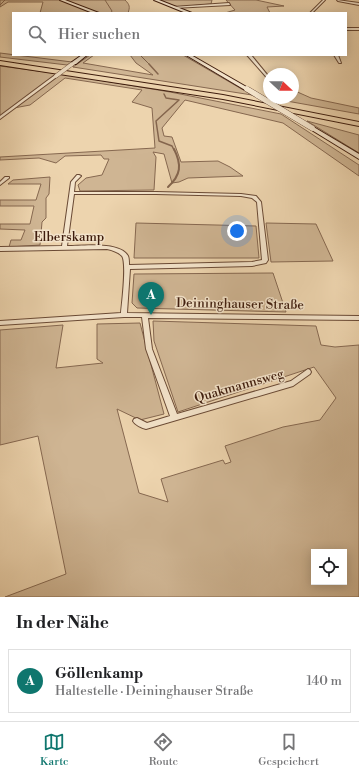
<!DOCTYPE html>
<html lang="de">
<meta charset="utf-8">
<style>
body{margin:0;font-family:"Libre Bodoni",serif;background:#f2f2f2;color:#202124}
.controls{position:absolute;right:12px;bottom:12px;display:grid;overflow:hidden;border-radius:0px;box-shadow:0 2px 10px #0003}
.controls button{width:36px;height:36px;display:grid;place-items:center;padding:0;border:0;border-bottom:1px solid #e0e0e0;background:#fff;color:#202124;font:20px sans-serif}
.compass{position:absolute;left:263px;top:68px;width:36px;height:36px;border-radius:50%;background:#fff;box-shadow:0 2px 10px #0003;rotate:112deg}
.you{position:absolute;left:237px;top:231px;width:14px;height:14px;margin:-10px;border:3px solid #fff;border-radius:50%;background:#1a73e8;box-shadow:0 0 0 6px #1a73e833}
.badge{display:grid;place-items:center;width:26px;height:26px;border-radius:50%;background:#0f766e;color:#fff;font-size:13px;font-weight:700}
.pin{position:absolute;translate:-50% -33px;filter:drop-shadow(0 1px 2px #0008)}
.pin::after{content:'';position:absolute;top:21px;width:14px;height:12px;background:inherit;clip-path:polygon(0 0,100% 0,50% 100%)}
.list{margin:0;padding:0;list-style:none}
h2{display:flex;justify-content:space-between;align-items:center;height:52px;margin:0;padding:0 16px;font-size:17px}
h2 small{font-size:13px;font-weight:400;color:#757577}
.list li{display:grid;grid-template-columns:26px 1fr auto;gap:12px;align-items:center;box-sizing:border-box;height:64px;margin:0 8px 8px;padding:0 8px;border:1px solid #e0e0e0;border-radius:0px}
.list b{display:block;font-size:15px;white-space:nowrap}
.list p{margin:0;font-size:13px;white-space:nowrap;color:#757577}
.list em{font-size:13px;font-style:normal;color:#757577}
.icon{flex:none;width:22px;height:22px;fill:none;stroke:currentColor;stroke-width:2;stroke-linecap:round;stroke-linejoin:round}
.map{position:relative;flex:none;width:359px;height:597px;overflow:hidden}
.search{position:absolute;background:#fff;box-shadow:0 2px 10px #0003;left:12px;right:12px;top:12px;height:44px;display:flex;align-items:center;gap:10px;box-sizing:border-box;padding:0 14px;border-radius:0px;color:#757577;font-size:15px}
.sheet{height:124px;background:#fff}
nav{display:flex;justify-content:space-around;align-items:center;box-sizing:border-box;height:56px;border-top:1px solid #e0e0e0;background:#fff;font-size:11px;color:#757577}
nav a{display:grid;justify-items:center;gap:2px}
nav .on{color:#0f766e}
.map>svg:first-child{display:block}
.green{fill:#cfb593;stroke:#866850;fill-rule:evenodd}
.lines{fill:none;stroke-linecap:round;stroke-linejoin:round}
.stream-far2{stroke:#84654d;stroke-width:1}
.stream-far1{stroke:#84654d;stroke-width:1.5}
.stream{stroke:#84654d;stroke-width:2}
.street-casing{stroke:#6a4a35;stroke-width:2}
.secondary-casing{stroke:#3e1c0d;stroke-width:2}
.highway-casing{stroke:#3e1c0d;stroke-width:2}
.street{fill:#f3e3ca;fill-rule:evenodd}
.secondary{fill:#f3e3ca;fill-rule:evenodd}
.highway{fill:#edd4ae;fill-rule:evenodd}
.street-bridge-far1-casing{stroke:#6a4a35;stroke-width:4;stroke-linecap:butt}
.street-bridge-casing{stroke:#6a4a35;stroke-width:4.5;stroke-linecap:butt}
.secondary-bridge-casing{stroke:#3e1c0d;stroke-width:6;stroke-linecap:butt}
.street-bridge-far1{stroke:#f3e3ca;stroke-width:3}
.street-bridge{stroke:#f3e3ca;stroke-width:3.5}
.secondary-bridge{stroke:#f3e3ca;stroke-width:5.5}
.labels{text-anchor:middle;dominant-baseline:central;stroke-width:3;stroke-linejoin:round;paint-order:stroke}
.street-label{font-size:13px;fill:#3e1c0d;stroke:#f3e3ca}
</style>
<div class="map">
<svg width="359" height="597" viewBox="0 0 359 597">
<rect width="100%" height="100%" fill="#edd4ae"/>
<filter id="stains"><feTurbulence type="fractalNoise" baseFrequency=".005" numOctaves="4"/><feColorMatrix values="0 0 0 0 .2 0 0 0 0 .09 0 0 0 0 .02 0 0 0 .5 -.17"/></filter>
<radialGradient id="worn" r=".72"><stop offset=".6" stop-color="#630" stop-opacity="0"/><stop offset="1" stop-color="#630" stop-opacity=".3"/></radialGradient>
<g class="green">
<path d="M 0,0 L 125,0 C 130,5 130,7 128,13 L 40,13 L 43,2 L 8,2 L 0,7 Z"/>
<path d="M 159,0 L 212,0 L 211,4 L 175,7 Z"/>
<path d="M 226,0 L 256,0 L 284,6 L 267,7 L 270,13 L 225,13 L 235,10 Z"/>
<path d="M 0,53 L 72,62 L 67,65 L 0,57 Z"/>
<path d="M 90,55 L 94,55 L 83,63 L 153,75 L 136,63 L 130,55 L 183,55 L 252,95 L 73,67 Z"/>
<path d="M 0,66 L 69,75 L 170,92 L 281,114 L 359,165 L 359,176 L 283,123 L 185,100 L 162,128 L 164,136 L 172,137 L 181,162 L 218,161 L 230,167 L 243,176 L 188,178 L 179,182 L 172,183 L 164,154 L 153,152 L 156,157 L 154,190 L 80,191 L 78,185 L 86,178 L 102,175 L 109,159 L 104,159 L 101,155 L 65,156 L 56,163 L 39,158 L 0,160 L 0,157 L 155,148 L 152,108 L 132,102 L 142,90 L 65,78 L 30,105 L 14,108 L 0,118 Z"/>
<path d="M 293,90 L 311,98 L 359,108 L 359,114 L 270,98 L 293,98 Z"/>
<path d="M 307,121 L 359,135 L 359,153 Z"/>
<path d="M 50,177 L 49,194 L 46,198 L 46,218 L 42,222 L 40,245 L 9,247 L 11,240 L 21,240 L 25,230 L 0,229 L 0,224 L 30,224 L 34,206 L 0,206 L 0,200 L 36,200 L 41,184 L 8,184 L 13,180 Z"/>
<path d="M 136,223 L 256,226 L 259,258 L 134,258 Z"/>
<path d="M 266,223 L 316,224 L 333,261 L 271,262 Z"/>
<path d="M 273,273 L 286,312 L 137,308 L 132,303 L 134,274 Z"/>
<path d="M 153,321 L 316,326 L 321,345 L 335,347 L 359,345 L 359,597 L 5,597 L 66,574 L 38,436 L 0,445 L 0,330 L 63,325 L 56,368 L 103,363 L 97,359 L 97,324 L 140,323 L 164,414 L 140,420 L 117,409 L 139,493 L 168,502 L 161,479 L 223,460 L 225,464 L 231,462 L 225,446 L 283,427 L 320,420 L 336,398 L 314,367 L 178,412 L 154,341 ZM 314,552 L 344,552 L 344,582 L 314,582 Z"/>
</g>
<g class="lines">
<g class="stream-far2">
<path d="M 105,0 L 112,11 L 111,13"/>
<path d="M 0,5 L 5,0"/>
<path d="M 140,55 L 150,65"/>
</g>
<g class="stream-far1">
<path d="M 149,64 L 158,74"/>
<path d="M 164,94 L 166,98 L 179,100 L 156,121 L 159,141 L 172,146 L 174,150"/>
</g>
<path class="stream" d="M 168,187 C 181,175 182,165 174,149"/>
<defs>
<g id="street">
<path d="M 323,0 L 325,0 L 312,13 L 310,13 Z"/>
<path d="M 337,0 L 359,3 L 359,5 L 338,1 Z"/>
<path d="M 229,3 L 230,5 L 174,8 L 173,7 Z"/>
<rect x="346" y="28" width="13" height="2"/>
<path d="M 247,55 L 251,55 L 269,77 L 269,80 Z"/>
<path d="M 334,55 L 338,55 L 341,63 L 339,63 Z"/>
<path d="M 55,75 L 58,76 L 0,119 L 0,116 Z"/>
<path d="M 77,175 L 79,175 L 81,176 L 75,182 L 74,192 L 156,192 L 241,194 L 256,196 L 261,202 L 268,260 L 266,263 L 252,266 L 130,269 L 127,313 L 359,316 L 359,320 L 148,318 L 152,349 L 177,414 L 291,381 L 308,369 L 310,370 L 311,372 L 310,374 L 293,386 L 146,429 C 142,428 135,425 133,421 L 134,419 L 137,418 L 147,423 L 170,416 L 146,349 L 142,317 L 124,317 L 0,325 L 0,321 L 121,313 C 122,302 127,263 122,256 C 118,252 112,250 107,249 L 0,251 L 0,247 L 62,246 L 71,182 ZM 74,194 L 156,194 L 241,196 L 252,198 L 257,202 L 262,260 L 252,262 L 129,265 C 129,262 129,258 128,256 C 120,241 81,246 67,246 Z"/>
<path d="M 5,177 L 9,177 L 9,178 L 0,185 L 0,182 Z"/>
</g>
<g id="secondary">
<path d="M 60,0 L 65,0 L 99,13 L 93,13 Z"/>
<path d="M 154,0 L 159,0 L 192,13 L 186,13 Z"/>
<path d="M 82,55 L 87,55 L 76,64 L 72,64 L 72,62 Z"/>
<path d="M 186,55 L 191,55 L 250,89 L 245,90 Z"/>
<path d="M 312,126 L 359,154 L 359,159 L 310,129 L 310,127 Z"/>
</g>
<path id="highway" d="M 0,61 L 223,95 L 359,122 L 359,126 L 223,99 L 0,65 Z"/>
</defs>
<use href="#street" class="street-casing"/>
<use href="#secondary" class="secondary-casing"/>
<use href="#highway" class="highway-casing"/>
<use href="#street" class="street"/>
<use href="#secondary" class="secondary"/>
<use href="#highway" class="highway"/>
<defs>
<path id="street-bridge-far1" d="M 71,65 L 74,63"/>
<path id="street-bridge" d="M 56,76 L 72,64"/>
<path id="secondary-bridge" d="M 247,89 L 312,128"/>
</defs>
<use href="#street-bridge-far1" class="street-bridge-far1-casing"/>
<use href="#street-bridge" class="street-bridge-casing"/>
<use href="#secondary-bridge" class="secondary-bridge-casing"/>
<use href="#street-bridge-far1" class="street-bridge-far1"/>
<use href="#street-bridge" class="street-bridge"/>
<use href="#secondary-bridge" class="secondary-bridge"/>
</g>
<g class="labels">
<g class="street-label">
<text x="69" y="237">Elberskamp</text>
<text transform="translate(240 304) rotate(1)">Deininghauser Straße</text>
<text transform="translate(239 386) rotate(-16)">Quakmannsweg</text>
</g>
</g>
<rect width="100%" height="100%" filter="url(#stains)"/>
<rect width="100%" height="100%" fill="url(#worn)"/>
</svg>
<div class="controls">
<button><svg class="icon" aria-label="locate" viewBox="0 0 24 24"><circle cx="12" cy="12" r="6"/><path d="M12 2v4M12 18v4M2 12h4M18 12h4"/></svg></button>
</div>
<svg class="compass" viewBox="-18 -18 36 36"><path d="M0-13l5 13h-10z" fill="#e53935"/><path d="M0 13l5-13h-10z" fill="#757577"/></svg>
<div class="you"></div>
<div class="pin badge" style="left:151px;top:315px">A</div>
<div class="search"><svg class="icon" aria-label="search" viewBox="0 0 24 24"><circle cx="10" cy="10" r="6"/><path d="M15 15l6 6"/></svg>Hier suchen</div>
</div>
<section class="sheet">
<h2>In der Nähe<small></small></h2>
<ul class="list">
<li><span class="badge">A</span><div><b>Göllenkamp</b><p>Haltestelle · Deininghauser Straße</p></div><em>140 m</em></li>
</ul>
</section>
<nav>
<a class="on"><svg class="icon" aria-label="map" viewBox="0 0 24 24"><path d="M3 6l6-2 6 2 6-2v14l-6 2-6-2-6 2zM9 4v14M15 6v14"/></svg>Karte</a>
<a><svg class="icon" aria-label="directions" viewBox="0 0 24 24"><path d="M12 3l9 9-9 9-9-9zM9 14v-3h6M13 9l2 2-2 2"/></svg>Route</a>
<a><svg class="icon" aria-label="saved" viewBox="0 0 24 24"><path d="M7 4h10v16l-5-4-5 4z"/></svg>Gespeichert</a>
</nav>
